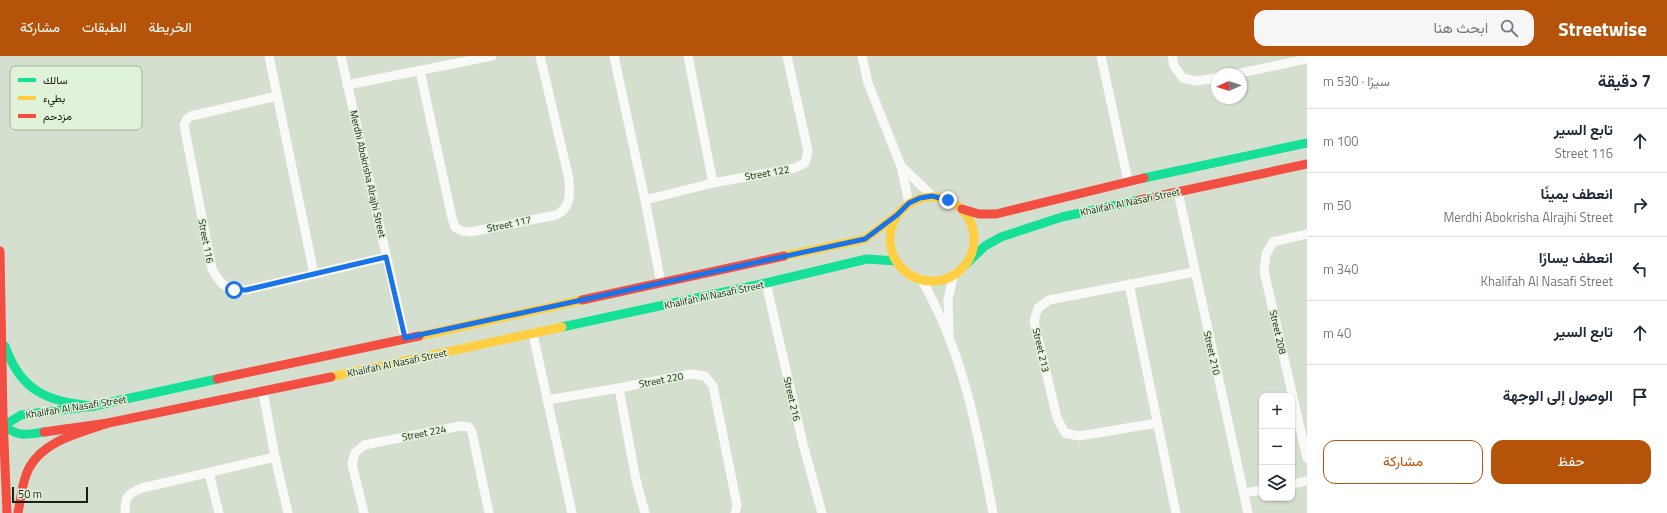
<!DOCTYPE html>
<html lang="ar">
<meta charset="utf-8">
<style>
body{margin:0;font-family:"Titillium Web",Vazirmatn,sans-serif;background:#f6f6f7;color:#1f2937;direction:rtl}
.controls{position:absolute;right:12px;bottom:12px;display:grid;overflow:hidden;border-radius:8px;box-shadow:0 1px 3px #0004}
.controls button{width:36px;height:36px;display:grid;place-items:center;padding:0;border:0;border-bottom:1px solid #e0e1e3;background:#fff;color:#1f2937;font:20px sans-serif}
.compass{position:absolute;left:1211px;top:12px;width:36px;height:36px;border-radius:50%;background:#fff;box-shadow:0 1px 3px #0004;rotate:267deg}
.scale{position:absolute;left:12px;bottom:10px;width:76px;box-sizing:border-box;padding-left:4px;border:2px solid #181f15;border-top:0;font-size:11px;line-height:14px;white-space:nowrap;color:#181f15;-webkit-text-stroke:3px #e0f2d7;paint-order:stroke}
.stop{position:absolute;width:12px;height:12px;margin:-9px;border:3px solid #1a73e8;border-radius:50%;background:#fff}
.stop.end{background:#1a73e8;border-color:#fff;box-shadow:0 1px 4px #0008}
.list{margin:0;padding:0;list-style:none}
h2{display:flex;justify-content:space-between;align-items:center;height:52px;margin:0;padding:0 16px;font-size:17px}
h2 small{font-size:13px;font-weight:400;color:#747a83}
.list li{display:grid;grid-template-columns:26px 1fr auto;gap:12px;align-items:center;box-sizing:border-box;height:64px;padding:0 16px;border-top:1px solid #e0e1e3}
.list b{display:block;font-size:15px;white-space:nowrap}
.list p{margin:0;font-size:13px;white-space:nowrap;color:#747a83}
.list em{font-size:13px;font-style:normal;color:#747a83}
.actions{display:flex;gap:8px;padding:12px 16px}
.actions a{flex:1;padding:9px 0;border:1px solid #b45309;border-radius:12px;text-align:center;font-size:14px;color:#b45309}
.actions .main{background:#b45309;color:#fff}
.icon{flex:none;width:22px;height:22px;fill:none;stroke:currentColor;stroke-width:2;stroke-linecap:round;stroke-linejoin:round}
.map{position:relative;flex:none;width:1307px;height:457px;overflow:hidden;direction:ltr}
header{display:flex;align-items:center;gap:24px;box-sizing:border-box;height:56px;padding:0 20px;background:#b45309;color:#fff}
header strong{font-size:19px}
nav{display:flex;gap:22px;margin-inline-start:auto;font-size:14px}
.search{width:280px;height:36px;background:#f6f6f7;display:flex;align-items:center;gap:10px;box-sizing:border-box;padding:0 14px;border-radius:12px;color:#747a83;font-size:15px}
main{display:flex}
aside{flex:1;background:#fff}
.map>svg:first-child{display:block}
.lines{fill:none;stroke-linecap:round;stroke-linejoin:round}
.street{stroke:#f9faf8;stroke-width:9}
.fast{stroke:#16e098;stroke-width:9}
.slow{stroke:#ffcf43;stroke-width:9}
.jam{stroke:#f24e42;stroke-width:9}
.route{stroke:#1a73e8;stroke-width:5}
.labels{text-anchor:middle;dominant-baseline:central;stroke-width:3;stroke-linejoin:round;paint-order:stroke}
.street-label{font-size:10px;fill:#181f15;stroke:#e0f2d7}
.key{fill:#e0f2d7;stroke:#a4b39d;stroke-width:1}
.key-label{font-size:11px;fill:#181f15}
</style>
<header>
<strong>Streetwise</strong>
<div class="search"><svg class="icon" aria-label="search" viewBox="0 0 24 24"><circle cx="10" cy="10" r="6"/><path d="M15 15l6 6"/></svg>ابحث هنا</div>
<nav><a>الخريطة</a><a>الطبقات</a><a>مشاركة</a></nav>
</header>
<main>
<aside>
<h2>7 دقيقة<small>سيرًا · 530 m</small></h2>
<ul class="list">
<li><svg class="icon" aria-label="ahead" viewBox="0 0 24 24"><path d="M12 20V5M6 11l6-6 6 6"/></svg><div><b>تابع السير</b><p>Street 116</p></div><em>100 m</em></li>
<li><svg class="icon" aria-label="right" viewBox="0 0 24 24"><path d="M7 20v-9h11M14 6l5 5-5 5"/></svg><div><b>انعطف يمينًا</b><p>Merdhi Abokrisha Alrajhi Street</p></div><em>50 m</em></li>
<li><svg class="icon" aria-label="left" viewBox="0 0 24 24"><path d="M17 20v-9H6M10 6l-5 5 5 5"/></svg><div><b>انعطف يسارًا</b><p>Khalifah Al Nasafi Street</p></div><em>340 m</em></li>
<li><svg class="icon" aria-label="ahead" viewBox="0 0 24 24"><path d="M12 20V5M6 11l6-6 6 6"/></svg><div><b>تابع السير</b></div><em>40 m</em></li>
<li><svg class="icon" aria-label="arrive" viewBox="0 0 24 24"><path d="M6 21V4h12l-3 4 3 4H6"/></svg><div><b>الوصول إلى الوجهة</b></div></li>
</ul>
<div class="actions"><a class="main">حفظ</a><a>مشاركة</a></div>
</aside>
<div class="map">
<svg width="1307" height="457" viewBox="0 0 1307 457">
<rect width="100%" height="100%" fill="#d5dfd0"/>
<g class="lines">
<g class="street">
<path d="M 269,0 L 314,218"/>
<path d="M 341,0 L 405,282"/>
<path d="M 614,0 L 645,144 L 661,227"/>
<path d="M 688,0 L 713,127"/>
<path d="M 862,0 L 868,27 L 901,110 L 909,147"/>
<path d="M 1101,0 L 1128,125"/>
<path d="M 1172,0 L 1174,10 L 1183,22 L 1196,25 L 1217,22"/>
<path d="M 420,15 L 452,162 L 455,171 L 462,175 L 471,176 L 556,159 C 571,152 570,138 569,123 L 540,0"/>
<path d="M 1236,18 L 1307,3"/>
<path d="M 347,29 L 492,0"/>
<path d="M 277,40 L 191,60 L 187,63 L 184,69 L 212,213 C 221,230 227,234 246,234 L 386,201"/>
<path d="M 901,110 L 932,140"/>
<path d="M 1178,136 L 1248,457"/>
<path d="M 645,144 L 713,127 L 795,112 L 805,107 L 808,95 L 787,0"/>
<path d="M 1307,178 L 1273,186 L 1266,198 L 1264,215 L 1307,402"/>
<path d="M 921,223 C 963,294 978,377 993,457"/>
<path d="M 766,227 L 803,388 L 822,457"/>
<path d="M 1129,228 L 1176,457"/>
<path d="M 533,278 L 572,457"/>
<path d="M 949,278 L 948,243 L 954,218"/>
<path d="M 619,332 L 636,424 L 645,457"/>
<path d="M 263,336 L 275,401 L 288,457"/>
<path d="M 547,344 L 619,332 L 691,318 L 705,320 L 713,330 L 737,449 L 735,457"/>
<path d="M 1157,367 L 1079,380 L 1065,377 L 1057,362 L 1034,265 L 1038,252 L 1049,244 L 1194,216"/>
<path d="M 209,417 L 219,457"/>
<path d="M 1292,428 L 1307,425"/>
<path d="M 1244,437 L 1262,434"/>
<path d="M 125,457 C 125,441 127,438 142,432 L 275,401"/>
<path d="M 364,457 L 352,408 L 355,397 L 364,389 L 460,370 L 469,371 L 472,376 L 489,457"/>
</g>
<g class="fast">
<path d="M 1144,122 L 1307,87"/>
<path d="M 964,210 L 985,190 L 1001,181 L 1062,161 L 1140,144"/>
<path d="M 562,271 L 766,227 L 867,203 L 896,205"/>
<path d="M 5,290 C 21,336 48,346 94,350"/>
<path d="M 44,376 C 24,379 21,381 3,370 L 21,359 L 94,350 L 217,323"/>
</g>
<g class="slow">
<circle cx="932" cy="183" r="42"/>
<path d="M 784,200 L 865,183 L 897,159"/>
<path d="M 419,280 L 582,244"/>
<path d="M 331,321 L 562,271"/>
</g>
<g class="jam">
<path d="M 1140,144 L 1307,108"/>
<path d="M 962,153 L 979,158 L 996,158 L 1144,122"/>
<path d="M 0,195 L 3,361 L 7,457"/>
<path d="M 582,244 L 784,200"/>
<path d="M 217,323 L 419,280"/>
<path d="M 44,376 L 108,367 L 331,321"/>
<path d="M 18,457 C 21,442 22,425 29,412 C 44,384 80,377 108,367"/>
</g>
</g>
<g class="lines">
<path class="route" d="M 234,234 L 246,234 L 386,201 L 405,282 L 865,183 L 897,159 L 909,147 L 920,142 L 932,140 L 948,144"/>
</g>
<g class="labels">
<g class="street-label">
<text transform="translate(767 117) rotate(-10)">Street 122</text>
<text transform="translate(368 118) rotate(77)">Merdhi Abokrisha Alrajhi Street</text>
<text transform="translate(1130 146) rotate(-12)">Khalifah Al Nasafi Street</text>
<text transform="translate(509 168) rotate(-12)">Street 117</text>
<text transform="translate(206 185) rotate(79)">Street 116</text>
<text transform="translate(714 239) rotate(-12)">Khalifah Al Nasafi Street</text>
<text transform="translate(1278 276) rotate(77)">Street 208</text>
<text transform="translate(1041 294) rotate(77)">Street 213</text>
<text transform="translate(1212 297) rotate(77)">Street 210</text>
<text transform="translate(397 307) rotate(-12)">Khalifah Al Nasafi Street</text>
<text transform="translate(661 324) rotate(-11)">Street 220</text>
<text transform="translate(792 343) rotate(77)">Street 216</text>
<text transform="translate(76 351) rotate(-9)">Khalifah Al Nasafi Street</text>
<text transform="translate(424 377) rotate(-11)">Street 224</text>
</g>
</g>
<rect x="10" y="10" width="132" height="64" rx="6" class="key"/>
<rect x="18" y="22" width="18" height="4" fill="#16e098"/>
<rect x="18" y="40" width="18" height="4" fill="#ffcf43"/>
<rect x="18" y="58" width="18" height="4" fill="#f24e42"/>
<g class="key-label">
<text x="43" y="28">سالك</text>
<text x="43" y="46">بطيء</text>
<text x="43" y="64">مزدحم</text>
</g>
</svg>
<div class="controls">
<button>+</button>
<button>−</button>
<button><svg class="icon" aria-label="layers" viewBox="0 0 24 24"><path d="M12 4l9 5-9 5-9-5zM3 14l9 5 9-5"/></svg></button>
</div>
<svg class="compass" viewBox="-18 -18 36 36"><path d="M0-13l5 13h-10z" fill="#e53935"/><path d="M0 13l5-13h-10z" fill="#747a83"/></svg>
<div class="scale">50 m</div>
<div class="stop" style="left:234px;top:234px"></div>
<div class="stop end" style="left:948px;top:144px"></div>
</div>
</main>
